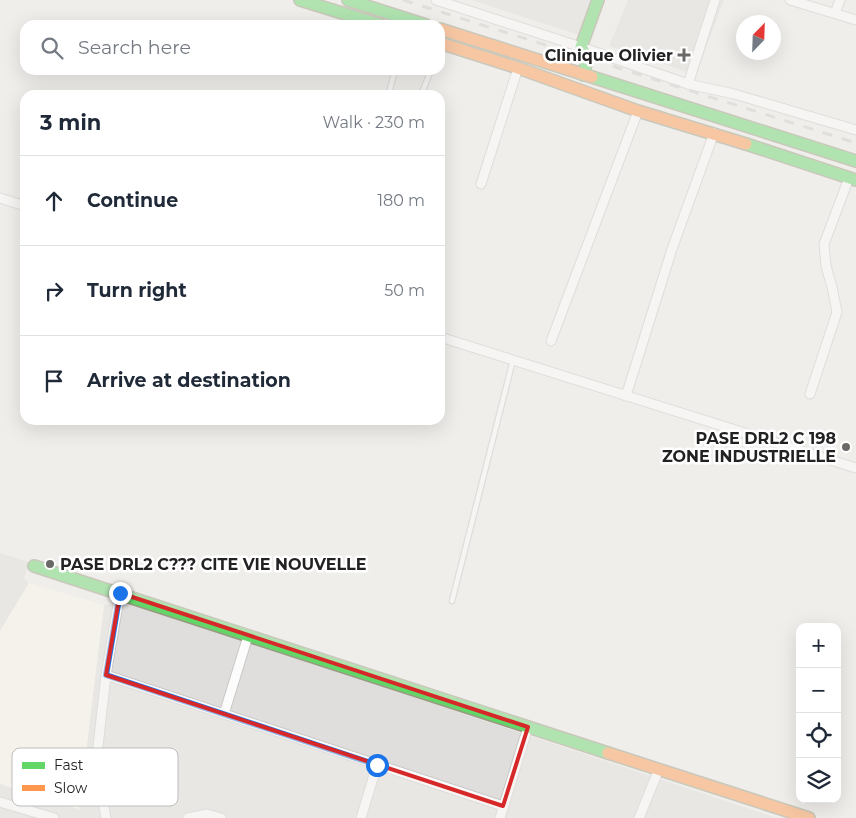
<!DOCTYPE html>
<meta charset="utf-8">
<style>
body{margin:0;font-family:Montserrat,sans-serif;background:#f2f2f3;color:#1f2937}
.controls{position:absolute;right:15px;bottom:15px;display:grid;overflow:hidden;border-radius:10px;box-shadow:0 5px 20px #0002}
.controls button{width:45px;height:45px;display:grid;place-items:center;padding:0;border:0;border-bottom:1px solid #e0e1e3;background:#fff;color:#1f2937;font:25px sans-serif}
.compass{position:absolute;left:736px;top:15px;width:45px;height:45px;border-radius:50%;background:#fff;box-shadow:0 5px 20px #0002;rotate:23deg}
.stop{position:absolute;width:15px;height:15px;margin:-11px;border:4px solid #1a73e8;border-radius:50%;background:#fff}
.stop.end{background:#1a73e8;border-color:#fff;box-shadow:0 1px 5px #0008}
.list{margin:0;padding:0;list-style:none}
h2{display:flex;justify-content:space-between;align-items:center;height:65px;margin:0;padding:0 20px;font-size:21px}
h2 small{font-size:16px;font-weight:400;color:#747a83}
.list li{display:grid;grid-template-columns:32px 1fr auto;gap:15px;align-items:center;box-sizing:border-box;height:90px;padding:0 20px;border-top:1px solid #e0e1e3}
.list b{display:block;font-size:19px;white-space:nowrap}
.list em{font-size:16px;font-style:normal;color:#747a83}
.icon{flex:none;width:28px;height:28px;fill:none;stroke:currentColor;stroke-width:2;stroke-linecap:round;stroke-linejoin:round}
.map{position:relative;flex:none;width:856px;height:818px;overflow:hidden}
.search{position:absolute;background:#fff;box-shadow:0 5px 20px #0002;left:20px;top:20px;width:425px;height:55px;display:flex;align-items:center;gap:12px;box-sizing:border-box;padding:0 18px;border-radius:15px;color:#747a83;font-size:19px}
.panel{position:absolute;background:#fff;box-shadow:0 5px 20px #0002;left:20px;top:90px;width:425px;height:335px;border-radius:15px}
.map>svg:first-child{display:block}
.residential{fill:#dfdedc}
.education{fill:#f8f7e8}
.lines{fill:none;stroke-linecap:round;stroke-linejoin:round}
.lane-casing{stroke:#c9c8c7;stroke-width:7}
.street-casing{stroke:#c9c8c7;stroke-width:11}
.fast-casing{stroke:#999a82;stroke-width:14}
.slow-casing{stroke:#999a82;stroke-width:14}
.lane{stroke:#fdfcfc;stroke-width:4.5}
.street{stroke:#fdfcfc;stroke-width:9}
.fast{stroke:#63d668;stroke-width:11}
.slow{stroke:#ff974d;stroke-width:11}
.rail{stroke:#ccc;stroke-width:3;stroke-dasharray:10 10;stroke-linecap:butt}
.route{stroke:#1a73e8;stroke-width:6}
.marked{fill:none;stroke:#d62828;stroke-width:4;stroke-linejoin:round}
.poi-dot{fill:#6a6968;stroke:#fff;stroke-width:2}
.labels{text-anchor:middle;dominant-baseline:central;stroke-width:5;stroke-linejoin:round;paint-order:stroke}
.poi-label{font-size:16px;font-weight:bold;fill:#222;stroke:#fff;text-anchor:end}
.key{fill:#fff;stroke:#bdbdbd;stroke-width:1}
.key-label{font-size:14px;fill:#222}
</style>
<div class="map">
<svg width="856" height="818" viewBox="0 0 856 818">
<rect width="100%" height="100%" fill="#f0eeeb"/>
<g class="residential">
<path d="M 471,0 L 594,0 L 579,35 Z"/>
<path d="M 628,0 L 724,0 L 696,75 L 609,46 Z"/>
<path d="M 0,553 L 29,562 L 24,579 L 29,583 L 0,631 Z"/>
<path d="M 131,603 L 777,818 L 0,818 L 0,784 L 79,809 L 104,605 Z"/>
</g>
<path class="education" d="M 29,583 L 104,605 L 79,809 L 0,784 L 0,695 L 2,693 L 0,691 L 0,631 Z"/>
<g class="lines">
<defs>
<g id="lane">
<path d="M 395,70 L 390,89 L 392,93 L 399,95"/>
<path d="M 421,95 L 431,70"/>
<path d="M 452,601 L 513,360"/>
</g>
<g id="street">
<path d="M 436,0 L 581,47 L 688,84 L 734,94 L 856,130"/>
<path d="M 790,0 L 856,20"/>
<path d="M 835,13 L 840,0"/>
<path d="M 688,84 L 715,0"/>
<path d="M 481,184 L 518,68"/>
<path d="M 0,198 L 25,206"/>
<path d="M 440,337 L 856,468"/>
<path d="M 551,341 L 638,111"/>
<path d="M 810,394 L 837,312 L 832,287 L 826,266 L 824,244 L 849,178"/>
<path d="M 626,396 L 672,249 L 714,133"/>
<path d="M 106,675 L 503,806"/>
<path d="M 224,714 L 248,636"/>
<path d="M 0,802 L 54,818"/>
<path d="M 106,818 L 96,764 L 106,675 L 120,593"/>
<path d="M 188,818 L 207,814 L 221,818"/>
<path d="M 361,818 L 377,765"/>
<path d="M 500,818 L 528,727"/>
<path d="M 639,818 L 659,769"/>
</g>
<g id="fast">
<path d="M 300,0 L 381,25"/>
<path d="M 348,0 L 426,25"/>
<path d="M 583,75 L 588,58 L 581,47 L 598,0"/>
<path d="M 592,77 L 856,161"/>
<path d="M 746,144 L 856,180"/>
<path d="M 34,566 L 608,753"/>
</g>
<g id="slow">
<path d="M 440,29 L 592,77"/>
<path d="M 440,43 L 518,68 L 638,111 L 746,144"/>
<path d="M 608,753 L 809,818"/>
</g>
</defs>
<use href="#lane" class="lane-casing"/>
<use href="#street" class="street-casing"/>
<use href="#fast" class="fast-casing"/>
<use href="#slow" class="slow-casing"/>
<use href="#lane" class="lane"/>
<use href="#street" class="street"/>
<use href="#fast" class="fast"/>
<use href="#slow" class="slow"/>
<path class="rail" d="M 403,0 L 856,143"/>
</g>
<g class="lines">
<path class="route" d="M 120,593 L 106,675 L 377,765"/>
</g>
<path d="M0 0H856V818H0ZM 120,593 L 528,727 L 503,806 L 106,675 Z" fill="#f0eeeb" fill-opacity=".55" fill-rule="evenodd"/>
<path class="marked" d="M 120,593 L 528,727 L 503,806 L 106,675 Z"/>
<g class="poi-dot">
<path d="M681.5 47.5h5v5h5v5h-5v5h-5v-5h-5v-5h5z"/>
<circle cx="846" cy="447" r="5"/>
<circle cx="50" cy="564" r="5"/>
</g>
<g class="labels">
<g class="poi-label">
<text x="673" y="55">Clinique Olivier</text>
<text x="836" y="438">PASE DRL2 C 198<tspan x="836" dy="18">ZONE INDUSTRIELLE</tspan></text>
<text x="60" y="564" text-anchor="start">PASE DRL2 C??? CITE VIE NOUVELLE</text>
</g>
</g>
<rect x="12" y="748" width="166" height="58" rx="8" class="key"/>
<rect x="22" y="762" width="23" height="7" fill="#63d668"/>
<rect x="22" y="785" width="23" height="6" fill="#ff974d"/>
<g class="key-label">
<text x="54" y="770">Fast</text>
<text x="54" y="793">Slow</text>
</g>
</svg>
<div class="controls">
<button>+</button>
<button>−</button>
<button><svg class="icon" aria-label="locate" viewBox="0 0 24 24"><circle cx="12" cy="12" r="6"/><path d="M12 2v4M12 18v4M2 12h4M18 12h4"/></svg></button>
<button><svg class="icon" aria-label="layers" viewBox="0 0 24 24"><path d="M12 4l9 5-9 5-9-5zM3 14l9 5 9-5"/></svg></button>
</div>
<svg class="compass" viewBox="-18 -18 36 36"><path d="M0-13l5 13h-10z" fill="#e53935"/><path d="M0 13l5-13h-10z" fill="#747a83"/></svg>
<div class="stop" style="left:377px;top:765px"></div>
<div class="stop end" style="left:120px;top:593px"></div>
<div class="search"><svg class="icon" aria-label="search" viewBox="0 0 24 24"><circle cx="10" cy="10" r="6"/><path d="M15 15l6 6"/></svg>Search here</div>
<section class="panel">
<h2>3 min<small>Walk · 230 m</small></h2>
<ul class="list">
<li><svg class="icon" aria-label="ahead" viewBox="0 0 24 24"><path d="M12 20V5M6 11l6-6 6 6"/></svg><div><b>Continue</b></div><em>180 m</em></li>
<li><svg class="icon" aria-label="right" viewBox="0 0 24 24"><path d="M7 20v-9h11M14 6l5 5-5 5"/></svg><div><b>Turn right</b></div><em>50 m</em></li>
<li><svg class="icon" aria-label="arrive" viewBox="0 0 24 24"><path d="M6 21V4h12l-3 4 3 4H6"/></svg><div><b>Arrive at destination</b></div></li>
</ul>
</section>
</div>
